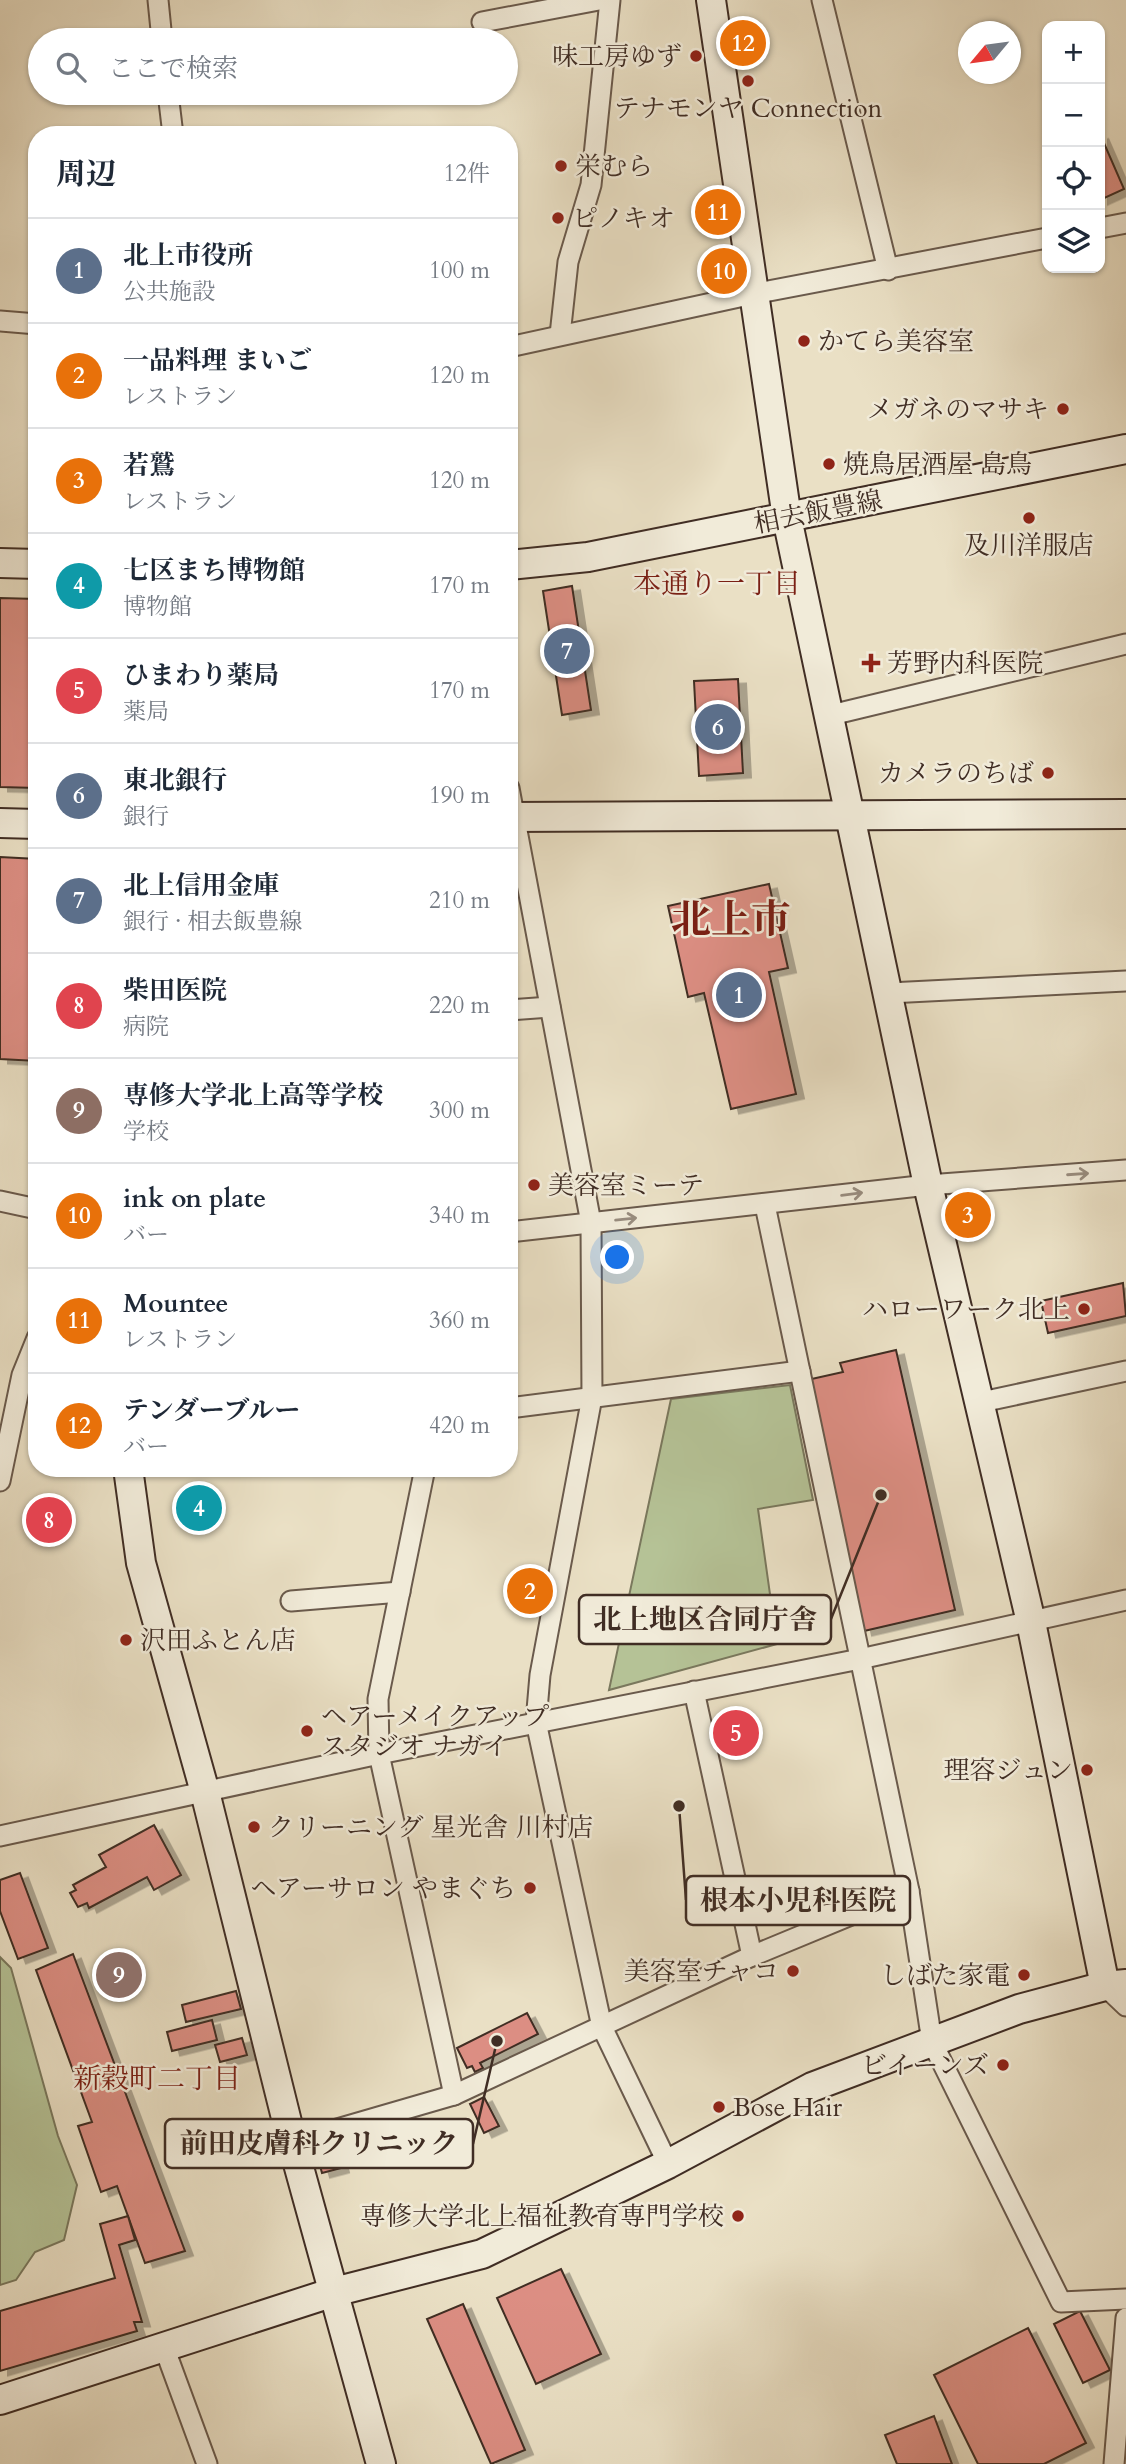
<!DOCTYPE html>
<html lang="ja">
<meta charset="utf-8">
<style>
body{margin:0;font-family:Cardo,"Noto Serif JP",serif;background:#f6f6f7;color:#1f2937}
.controls{position:absolute;right:21px;top:21px;display:grid;overflow:hidden;border-radius:14px;box-shadow:0 2px 5px #0004}
.controls button{width:63px;height:63px;display:grid;place-items:center;padding:0;border:0;border-bottom:2px solid #e0e1e3;background:#fff;color:#1f2937;font:35px sans-serif}
.compass{position:absolute;left:958px;top:21px;width:63px;height:63px;border-radius:50%;background:#fff;box-shadow:0 2px 5px #0004;rotate:241deg}
.you{position:absolute;left:618px;top:1258px;width:24px;height:24px;margin:-18px;border:5px solid #fff;border-radius:50%;background:#1a73e8;box-shadow:0 0 0 10px #1a73e833}
.badge{display:grid;place-items:center;width:46px;height:46px;border-radius:50%;background:#8f2418;color:#fff;font-size:23px;font-weight:700}
.pin{position:absolute;translate:-50% -50%;border:4px solid #fff;box-shadow:0 2px 7px #0006}
.list{margin:0;padding:0;list-style:none}
h2{display:flex;justify-content:space-between;align-items:center;height:91px;margin:0;padding:0 28px;font-size:30px}
h2 small{font-size:23px;font-weight:400;color:#747a83}
.list li{display:grid;grid-template-columns:46px 1fr auto;gap:21px;align-items:center;box-sizing:border-box;height:105px;padding:0 28px;border-top:2px solid #e0e1e3}
.list b{display:block;font-size:26px;white-space:nowrap}
.list p{margin:0;font-size:23px;white-space:nowrap;color:#747a83}
.list em{font-size:23px;font-style:normal;color:#747a83}
.icon{flex:none;width:38px;height:38px;fill:none;stroke:currentColor;stroke-width:2;stroke-linecap:round;stroke-linejoin:round}
.map{position:relative;flex:none;width:1126px;height:2464px;overflow:hidden}
.search{position:absolute;background:#fff;box-shadow:0 2px 5px #0004;left:28px;top:28px;width:490px;height:77px;display:flex;align-items:center;gap:18px;box-sizing:border-box;padding:0 24px;border-radius:38px;color:#747a83;font-size:26px}
.panel{position:absolute;background:#fff;box-shadow:0 2px 5px #0004;left:28px;top:126px;width:490px;height:1351px;border-radius:28px}
.map>svg:first-child{display:block}
.green{fill:#b5c296;stroke:#7a785d;stroke-width:2}
.building{fill:#dc8e83;stroke:#402d24;stroke-width:2;filter:url(#shadow)}
.lines{fill:none;stroke-linecap:round;stroke-linejoin:round}
.street-casing{stroke:#6a5a4c;stroke-width:23}
.secondary-casing{stroke:#402d24;stroke-width:32}
.street{stroke:#f1ebd9;stroke-width:19}
.secondary{stroke:#f1ebd9;stroke-width:28}
.oneway{stroke:#988c7e}
.poi-dot{fill:#8f2418;stroke:#f1ebd9;stroke-width:2.5}
.labels{text-anchor:middle;dominant-baseline:central;stroke-width:5;stroke-linejoin:round;paint-order:stroke}
.poi-label{font-size:26px;fill:#402d24;stroke:#f1ebd9;text-anchor:end}
.street-label{font-size:26px;fill:#402d24;stroke:#f1ebd9}
.neighbourhood-label{font-size:28px;fill:#7a1f14;stroke:#f1ebd9}
.town-label{font-size:40px;font-weight:bold;fill:#7a1f14;stroke:#f1ebd9}
.leader{fill:none;stroke:#402d24;stroke-width:2.5}
.callout-dot{fill:#402d24;stroke:#f1ebd9;stroke-width:2.5}
.callout{fill:#f1ebd9;stroke:#402d24;stroke-width:2.5}
.callout-label{font-size:28px;text-anchor:middle;font-weight:bold;fill:#402d24}
</style>
<div class="map">
<svg width="1126" height="2464" viewBox="0 0 1126 2464">
<defs>
<filter id="shadow"><feDropShadow dx="8" dy="4.5" stdDeviation="0" flood-color="#0004"/></filter>
</defs>
<rect width="100%" height="100%" fill="#eae0c5"/>
<filter id="stains"><feTurbulence type="fractalNoise" baseFrequency=".00286" numOctaves="4"/><feColorMatrix values="0 0 0 0 .2 0 0 0 0 .09 0 0 0 0 .02 0 0 0 .5 -.17"/></filter>
<radialGradient id="worn" r=".72"><stop offset=".6" stop-color="#630" stop-opacity="0"/><stop offset="1" stop-color="#630" stop-opacity=".3"/></radialGradient>
<g class="green">
<path d="M 790,1385 L 813,1500 L 758,1509 L 777,1644 L 609,1690 L 671,1399 Z"/>
<path d="M 0,1957 L 11,1968 L 58,2136 L 77,2185 L 64,2240 L 35,2252 L 16,2280 L 0,2285 Z"/>
</g>
<g class="building">
<path d="M 1100,134 L 1124,189 L 1100,200 Z"/>
<path d="M 572,586 L 591,710 L 562,715 L 543,591 Z"/>
<path d="M 0,598 L 37,599 L 37,788 L 0,787 Z"/>
<path d="M 738,679 L 743,773 L 699,776 L 694,681 Z"/>
<path d="M 0,857 L 37,859 L 37,1061 L 0,1059 Z"/>
<path d="M 769,884 L 788,968 L 769,972 L 796,1094 L 731,1109 L 704,993 L 688,997 L 668,906 Z"/>
<path d="M 1123,1283 L 1126,1316 L 1048,1333 L 1041,1301 Z"/>
<path d="M 896,1350 L 955,1610 L 864,1631 L 807,1380 L 843,1372 L 840,1363 Z"/>
<path d="M 154,1825 L 181,1875 L 154,1890 L 147,1877 L 89,1908 L 87,1903 L 78,1907 L 70,1893 L 76,1890 L 73,1885 L 106,1867 L 99,1855 Z"/>
<path d="M 20,1873 L 48,1948 L 18,1959 L 0,1911 L 0,1880 Z"/>
<path d="M 73,1954 L 185,2251 L 145,2263 L 117,2186 L 101,2192 L 78,2126 L 92,2122 L 36,1970 Z"/>
<path d="M 236,1991 L 241,2009 L 186,2022 L 182,2005 Z"/>
<path d="M 527,2013 L 538,2034 L 480,2063 L 483,2068 L 475,2072 L 472,2066 L 467,2068 L 457,2048 Z"/>
<path d="M 212,2020 L 217,2040 L 172,2051 L 167,2032 Z"/>
<path d="M 242,2038 L 247,2055 L 220,2062 L 215,2045 Z"/>
<path d="M 484,2097 L 499,2126 L 484,2133 L 470,2104 Z"/>
<path d="M 334,2142 L 341,2168 L 322,2173 L 316,2151 L 319,2146 Z"/>
<path d="M 128,2216 L 135,2240 L 119,2245 L 142,2322 L 134,2322 L 137,2331 L 0,2371 L 0,2311 L 115,2278 L 100,2224 Z"/>
<path d="M 561,2269 L 601,2354 L 536,2384 L 497,2298 Z"/>
<path d="M 463,2304 L 525,2450 L 491,2464 L 427,2319 Z"/>
<path d="M 1080,2311 L 1110,2370 L 1083,2383 L 1054,2324 Z"/>
<path d="M 1028,2328 L 1086,2443 L 1044,2464 L 978,2464 L 934,2375 Z"/>
<path d="M 934,2416 L 952,2464 L 897,2464 L 885,2435 Z"/>
</g>
<g class="lines">
<defs>
<g id="street">
<path d="M 158,0 L 162,40"/>
<path d="M 822,0 L 888,270"/>
<path d="M 482,22 L 599,0"/>
<path d="M 168,93 L 173,135"/>
<path d="M 1100,228 L 1126,223"/>
<path d="M 0,321 L 37,324"/>
<path d="M 560,335 L 568,262 L 591,185 L 610,0"/>
<path d="M 509,347 L 753,294 L 1047,238"/>
<path d="M 827,716 L 1126,644"/>
<path d="M 509,788 L 591,1223 L 592,1397 L 540,1675 L 536,1722 L 602,2027 L 668,2164"/>
<path d="M 889,993 L 1126,981"/>
<path d="M 509,1010 L 550,1007"/>
<path d="M 0,1201 L 37,1209"/>
<path d="M 765,1205 L 909,1891 L 932,2042 L 1061,2302 L 1126,2299"/>
<path d="M 509,1232 L 928,1185 L 1126,1170"/>
<path d="M 977,1403 L 1126,1371"/>
<path d="M 509,1408 L 800,1371"/>
<path d="M 425,1468 L 378,1699 L 379,1754 L 454,2095"/>
<path d="M 0,1481 L 22,1375 L 37,1338"/>
<path d="M 291,1601 L 400,1592"/>
<path d="M 694,1691 L 752,1956"/>
<path d="M 0,1836 L 379,1754 L 860,1659 L 1126,1600"/>
<path d="M 1105,1986 L 1126,2006"/>
<path d="M 292,2142 L 454,2095 L 752,1956 L 909,1891"/>
<path d="M 164,2347 L 207,2464"/>
<path d="M 1114,2464 L 1126,2318"/>
</g>
<g id="secondary">
<path d="M 711,0 L 787,518 L 928,1185 L 1031,1622 L 1105,1986"/>
<path d="M 0,563 L 37,564"/>
<path d="M 509,565 L 588,557 L 1126,449"/>
<path d="M 509,817 L 1126,814"/>
<path d="M 0,823 L 37,824"/>
<path d="M 128,1468 L 141,1563 L 205,1792 L 292,2142 L 381,2464"/>
<path d="M 0,2400 L 334,2292 L 482,2254 L 668,2164 L 812,2087 L 1019,2009 L 1105,1986 L 1126,1984"/>
</g>
</defs>
<use href="#street" class="street-casing"/>
<use href="#secondary" class="secondary-casing"/>
<use href="#street" class="street"/>
<use href="#secondary" class="secondary"/>
</g>
<defs><path id="oneway-shaft" d="M-6 0H5M1.5-3L5.5 0L1.5 3" fill="none" stroke-width="1.6" stroke-linecap="round" stroke-linejoin="round" transform="scale(1.75)"/></defs>
<g class="oneway">
<use href="#oneway-shaft" transform="translate(1078 1174) rotate(-4)"/>
<use href="#oneway-shaft" transform="translate(852 1194) rotate(-7)"/>
<use href="#oneway-shaft" transform="translate(626 1219) rotate(-6)"/>
</g>
<g class="poi-dot">
<circle cx="696" cy="56" r="7"/>
<circle cx="748" cy="81" r="7"/>
<circle cx="561" cy="166" r="7"/>
<circle cx="558" cy="218" r="7"/>
<circle cx="804" cy="341" r="7"/>
<circle cx="1063" cy="409" r="7"/>
<circle cx="829" cy="464" r="7"/>
<circle cx="1029" cy="518" r="7"/>
<path d="M867.5 652.5h7v7h7v7h-7v7h-7v-7h-7v-7h7z"/>
<circle cx="1048" cy="773" r="7"/>
<circle cx="534" cy="1185" r="7"/>
<circle cx="1084" cy="1309" r="7"/>
<circle cx="126" cy="1640" r="7"/>
<circle cx="307" cy="1731" r="7"/>
<circle cx="1087" cy="1770" r="7"/>
<circle cx="254" cy="1827" r="7"/>
<circle cx="530" cy="1888" r="7"/>
<circle cx="793" cy="1971" r="7"/>
<circle cx="1024" cy="1975" r="7"/>
<circle cx="1003" cy="2065" r="7"/>
<circle cx="719" cy="2107" r="7"/>
<circle cx="738" cy="2216" r="7"/>
</g>
<g class="labels">
<g class="poi-label">
<text x="682" y="56">味工房ゆず</text>
<text x="748" y="108" text-anchor="middle">テナモンヤ Connection</text>
<text x="575" y="166" text-anchor="start">栄むら</text>
<text x="572" y="218" text-anchor="start">ピノキオ</text>
<text x="818" y="341" text-anchor="start">かてら美容室</text>
<text x="1049" y="409">メガネのマサキ</text>
<text x="843" y="464" text-anchor="start">焼鳥居酒屋 島鳥</text>
<text x="1029" y="545" text-anchor="middle">及川洋服店</text>
<text x="887" y="663" text-anchor="start">芳野内科医院</text>
<text x="1034" y="773">カメラのちば</text>
<text x="548" y="1185" text-anchor="start">美容室ミーテ</text>
<text x="1070" y="1309">ハローワーク北上</text>
<text x="140" y="1640" text-anchor="start">沢田ふとん店</text>
<text x="321" y="1716" text-anchor="start">ヘアーメイクアップ<tspan x="321" dy="30">スタジオ ナガイ</tspan></text>
<text x="1073" y="1770">理容ジュン</text>
<text x="268" y="1827" text-anchor="start">クリーニング 星光舎 川村店</text>
<text x="516" y="1888">ヘアーサロン やまぐち</text>
<text x="779" y="1971">美容室チャコ</text>
<text x="1010" y="1975">しばた家電</text>
<text x="989" y="2065">ビイーンズ</text>
<text x="733" y="2107" text-anchor="start">Bose Hair</text>
<text x="724" y="2216">専修大学北上福祉教育専門学校</text>
</g>
<g class="street-label">
<text transform="translate(818 512) rotate(-11)">相去飯豊線</text>
</g>
<g class="neighbourhood-label">
<text x="717" y="584">本通り一丁目</text>
<text x="157" y="2079">新穀町二丁目</text>
</g>
<g class="town-label">
<text x="731" y="920">北上市</text>
</g>
</g>
<path class="leader" d="M881 1495L831 1619M679 1806L686 1900M497 2041L473 2144"/>
<g class="callout-dot">
<circle cx="881" cy="1495" r="7"/>
<circle cx="679" cy="1806" r="7"/>
<circle cx="497" cy="2041" r="7"/>
</g>
<g class="callout">
<rect x="579" y="1595" width="252" height="49" rx="7"/>
<rect x="686" y="1876" width="224" height="49" rx="7"/>
<rect x="165" y="2119" width="308" height="49" rx="7"/>
</g>
<g class="callout-label">
<text x="705" y="1629">北上地区合同庁舎</text>
<text x="798" y="1910">根本小児科医院</text>
<text x="319" y="2153">前田皮膚科クリニック</text>
</g>
<rect width="100%" height="100%" filter="url(#stains)"/>
<rect width="100%" height="100%" fill="url(#worn)"/>
</svg>
<div class="controls">
<button>+</button>
<button>−</button>
<button><svg class="icon" aria-label="locate" viewBox="0 0 24 24"><circle cx="12" cy="12" r="6"/><path d="M12 2v4M12 18v4M2 12h4M18 12h4"/></svg></button>
<button><svg class="icon" aria-label="layers" viewBox="0 0 24 24"><path d="M12 4l9 5-9 5-9-5zM3 14l9 5 9-5"/></svg></button>
</div>
<svg class="compass" viewBox="-18 -18 36 36"><path d="M0-13l5 13h-10z" fill="#e53935"/><path d="M0 13l5-13h-10z" fill="#747a83"/></svg>
<div class="you"></div>
<div class="pin badge" style="left:739px;top:995px;background:#5c6f8a">1</div>
<div class="pin badge" style="left:530px;top:1591px;background:#e8710a">2</div>
<div class="pin badge" style="left:968px;top:1215px;background:#e8710a">3</div>
<div class="pin badge" style="left:199px;top:1508px;background:#0f9aa8">4</div>
<div class="pin badge" style="left:736px;top:1733px;background:#e0444e">5</div>
<div class="pin badge" style="left:718px;top:727px;background:#5c6f8a">6</div>
<div class="pin badge" style="left:567px;top:651px;background:#5c6f8a">7</div>
<div class="pin badge" style="left:49px;top:1520px;background:#e0444e">8</div>
<div class="pin badge" style="left:119px;top:1975px;background:#8d6e63">9</div>
<div class="pin badge" style="left:724px;top:271px;background:#e8710a">10</div>
<div class="pin badge" style="left:718px;top:212px;background:#e8710a">11</div>
<div class="pin badge" style="left:743px;top:43px;background:#e8710a">12</div>
<div class="search"><svg class="icon" aria-label="search" viewBox="0 0 24 24"><circle cx="10" cy="10" r="6"/><path d="M15 15l6 6"/></svg>ここで検索</div>
<section class="panel">
<h2>周辺<small>12件</small></h2>
<ul class="list">
<li><span class="badge" style="background:#5c6f8a">1</span><div><b>北上市役所</b><p>公共施設</p></div><em>100 m</em></li>
<li><span class="badge" style="background:#e8710a">2</span><div><b>一品料理 まいご</b><p>レストラン</p></div><em>120 m</em></li>
<li><span class="badge" style="background:#e8710a">3</span><div><b>若鷲</b><p>レストラン</p></div><em>120 m</em></li>
<li><span class="badge" style="background:#0f9aa8">4</span><div><b>七区まち博物館</b><p>博物館</p></div><em>170 m</em></li>
<li><span class="badge" style="background:#e0444e">5</span><div><b>ひまわり薬局</b><p>薬局</p></div><em>170 m</em></li>
<li><span class="badge" style="background:#5c6f8a">6</span><div><b>東北銀行</b><p>銀行</p></div><em>190 m</em></li>
<li><span class="badge" style="background:#5c6f8a">7</span><div><b>北上信用金庫</b><p>銀行 · 相去飯豊線</p></div><em>210 m</em></li>
<li><span class="badge" style="background:#e0444e">8</span><div><b>柴田医院</b><p>病院</p></div><em>220 m</em></li>
<li><span class="badge" style="background:#8d6e63">9</span><div><b>専修大学北上高等学校</b><p>学校</p></div><em>300 m</em></li>
<li><span class="badge" style="background:#e8710a">10</span><div><b>ink on plate</b><p>バー</p></div><em>340 m</em></li>
<li><span class="badge" style="background:#e8710a">11</span><div><b>Mountee</b><p>レストラン</p></div><em>360 m</em></li>
<li><span class="badge" style="background:#e8710a">12</span><div><b>テンダーブルー</b><p>バー</p></div><em>420 m</em></li>
</ul>
</section>
</div>
